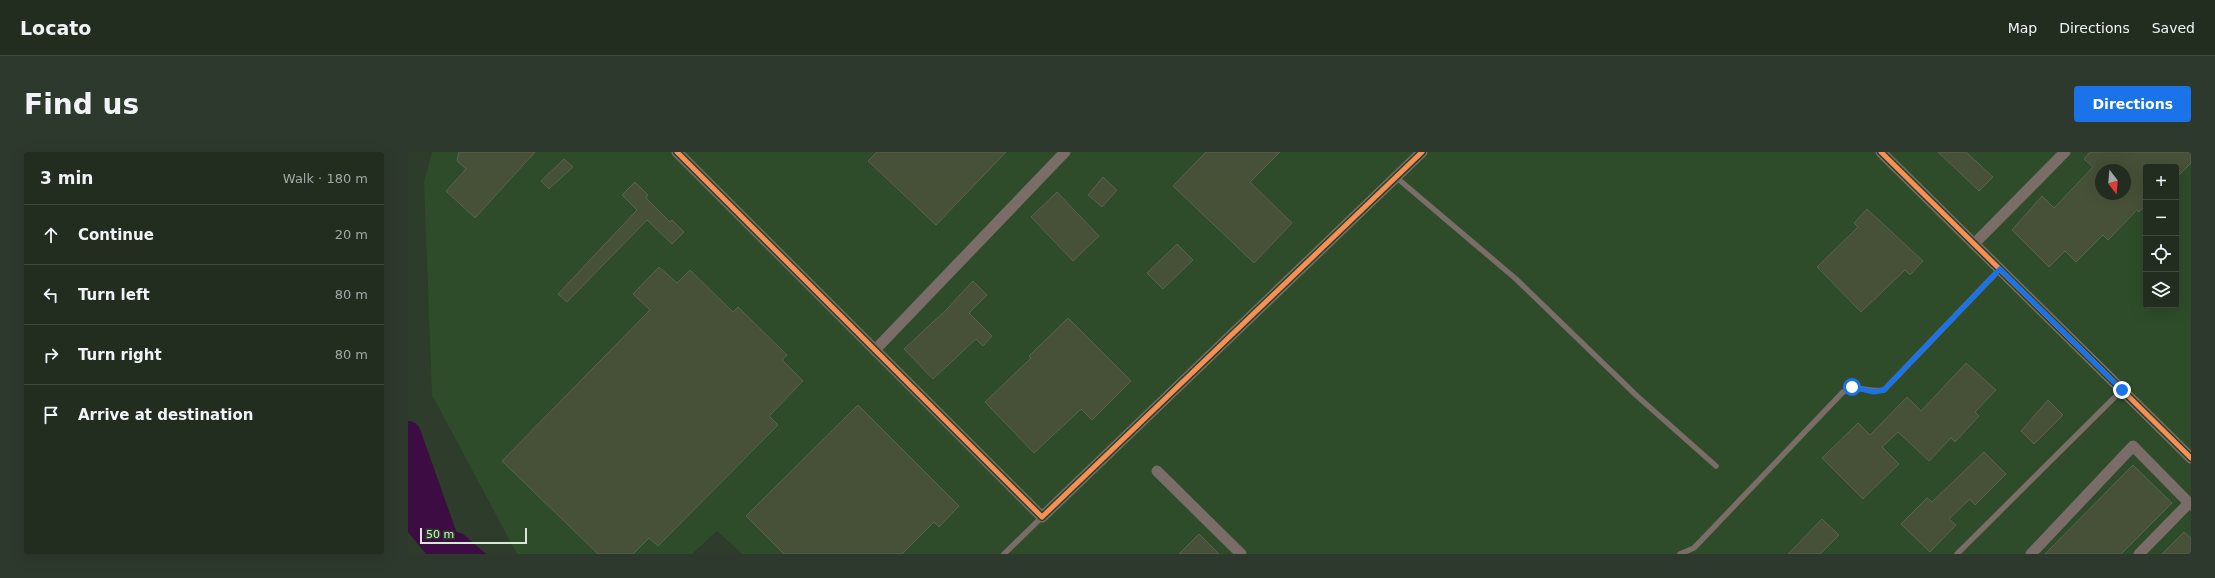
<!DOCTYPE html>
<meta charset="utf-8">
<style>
body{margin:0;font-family:"DejaVu Sans",sans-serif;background:#2e392d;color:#f1f3f6}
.controls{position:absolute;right:12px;top:12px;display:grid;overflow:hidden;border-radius:4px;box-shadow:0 4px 16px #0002}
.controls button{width:36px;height:36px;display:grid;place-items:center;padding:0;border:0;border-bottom:1px solid #3f493e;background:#222d20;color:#f1f3f6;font:20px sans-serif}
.compass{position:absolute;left:1687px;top:12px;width:36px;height:36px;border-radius:50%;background:#222d20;box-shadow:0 4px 16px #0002;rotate:164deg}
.scale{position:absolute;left:12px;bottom:10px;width:107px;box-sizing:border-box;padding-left:4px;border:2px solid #d7e8d5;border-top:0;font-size:11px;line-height:14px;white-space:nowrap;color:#d7e8d5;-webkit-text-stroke:3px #284324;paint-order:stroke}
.stop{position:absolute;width:12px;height:12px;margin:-9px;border:3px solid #1a73e8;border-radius:50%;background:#fff}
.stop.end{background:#1a73e8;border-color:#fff;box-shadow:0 1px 4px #0008}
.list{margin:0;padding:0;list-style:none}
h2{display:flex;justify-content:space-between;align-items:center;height:52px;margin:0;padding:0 16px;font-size:17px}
h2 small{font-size:13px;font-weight:400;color:#a2a8a5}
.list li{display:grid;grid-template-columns:26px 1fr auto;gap:12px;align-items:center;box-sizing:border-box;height:60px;padding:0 16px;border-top:1px solid #3f493e}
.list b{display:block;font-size:15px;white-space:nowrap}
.list em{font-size:13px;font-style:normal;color:#a2a8a5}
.icon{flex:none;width:22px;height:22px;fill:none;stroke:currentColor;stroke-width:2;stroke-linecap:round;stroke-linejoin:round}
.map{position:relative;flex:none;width:1783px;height:402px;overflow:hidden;border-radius:4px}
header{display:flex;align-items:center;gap:24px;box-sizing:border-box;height:56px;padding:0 20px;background:#222d20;border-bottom:1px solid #3f493e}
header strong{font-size:19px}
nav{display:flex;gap:22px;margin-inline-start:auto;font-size:14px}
.intro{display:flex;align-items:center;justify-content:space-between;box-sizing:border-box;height:96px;padding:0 24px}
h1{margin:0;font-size:28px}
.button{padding:10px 18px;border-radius:4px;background:#1a73e8;color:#fff;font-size:14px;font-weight:700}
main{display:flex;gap:24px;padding:0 24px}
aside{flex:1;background:#222d20;border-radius:4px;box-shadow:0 4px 16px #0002}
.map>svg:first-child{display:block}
.built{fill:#2e4c2a;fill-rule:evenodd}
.water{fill:#3c0c43}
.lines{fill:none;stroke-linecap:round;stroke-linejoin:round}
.river{stroke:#3c0c43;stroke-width:26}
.building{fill:#475138;stroke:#596253;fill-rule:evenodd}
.lane{stroke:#7a6c67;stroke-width:5.5}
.street{stroke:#7a6c67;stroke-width:11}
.cycleway-casing{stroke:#284324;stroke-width:8}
.cycleway{stroke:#f78f57;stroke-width:5}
.route{stroke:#1a73e8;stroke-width:5}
</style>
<header>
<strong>Locato</strong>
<nav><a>Map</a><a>Directions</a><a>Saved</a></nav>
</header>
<div class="intro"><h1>Find us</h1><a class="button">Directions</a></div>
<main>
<aside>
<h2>3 min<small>Walk · 180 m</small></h2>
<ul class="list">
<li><svg class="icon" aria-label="ahead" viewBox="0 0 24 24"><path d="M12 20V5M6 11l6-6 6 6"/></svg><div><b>Continue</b></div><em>20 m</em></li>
<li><svg class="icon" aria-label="left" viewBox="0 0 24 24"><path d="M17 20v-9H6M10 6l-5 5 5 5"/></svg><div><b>Turn left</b></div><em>80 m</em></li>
<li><svg class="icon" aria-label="right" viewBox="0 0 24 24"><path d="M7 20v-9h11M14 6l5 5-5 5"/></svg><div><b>Turn right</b></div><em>80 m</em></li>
<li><svg class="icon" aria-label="arrive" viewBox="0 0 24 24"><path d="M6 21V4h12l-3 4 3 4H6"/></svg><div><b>Arrive at destination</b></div></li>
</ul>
</aside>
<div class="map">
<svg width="1783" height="402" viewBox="0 0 1783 402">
<rect width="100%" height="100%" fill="#2d3c2b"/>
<path class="built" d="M 24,0 L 1783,0 L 1783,402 L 334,402 L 309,379 L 284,402 L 109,402 L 24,243 L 16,30 ZM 1738,15 L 1768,15 L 1768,153 L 1738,153 ZM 1693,18 L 1717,18 L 1717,42 L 1693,42 Z"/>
<path class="water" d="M 0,279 L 15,311 L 19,342 L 39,377 L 55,382 L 78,402 L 18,402 L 0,380 Z"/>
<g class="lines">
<path class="river" d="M 0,282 L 41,398 L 45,402"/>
</g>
<g class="building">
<path d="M 51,0 L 127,0 L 67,66 L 38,39 L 58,17 L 49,9 Z"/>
<path d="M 469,0 L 598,0 L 528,73 L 460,9 Z"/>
<path d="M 798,0 L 872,0 L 842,30 L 884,71 L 846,111 L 765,34 Z"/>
<path d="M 1530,0 L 1558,0 L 1585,25 L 1571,39 Z"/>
<path d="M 1682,0 L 1783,0 L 1783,11 L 1768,26 L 1768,15 L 1738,15 L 1738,52 L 1731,60 L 1729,58 L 1700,88 L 1695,83 L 1668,110 L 1657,99 L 1641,115 L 1604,78 L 1634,44 L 1646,56 L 1685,15 L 1676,7 ZM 1693,18 L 1717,18 L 1717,42 L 1693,42 Z"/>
<path d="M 156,7 L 165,15 L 141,37 L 133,29 Z"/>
<path d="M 695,25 L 709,38 L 694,55 L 680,43 Z"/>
<path d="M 227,30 L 240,43 L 238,46 L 262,70 L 264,68 L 276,80 L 264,92 L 239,68 L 159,150 L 150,142 L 229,58 L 214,43 Z"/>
<path d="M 649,40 L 691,84 L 665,109 L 623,65 Z"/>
<path d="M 1459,57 L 1515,109 L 1502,123 L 1497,118 L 1453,160 L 1409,115 L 1450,75 L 1446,71 Z"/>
<path d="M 769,92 L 785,108 L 755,137 L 739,121 Z"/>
<path d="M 251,115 L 269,131 L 282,118 L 325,160 L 330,155 L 379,203 L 374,208 L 395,229 L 361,264 L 370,273 L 250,394 L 241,386 L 225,402 L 190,402 L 94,309 L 242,158 L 225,142 Z"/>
<path d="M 565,129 L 579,143 L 561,161 L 584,184 L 575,194 L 568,187 L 525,227 L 496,197 L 538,158 Z"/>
<path d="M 660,166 L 723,229 L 684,268 L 673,257 L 626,301 L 577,250 L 623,206 L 621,204 Z"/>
<path d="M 1558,211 L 1588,238 L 1567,260 L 1571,264 L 1547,290 L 1543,286 L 1521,309 L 1490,280 L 1474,295 L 1491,312 L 1455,347 L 1414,306 L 1450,271 L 1462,283 L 1499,245 L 1513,259 Z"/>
<path d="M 1640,248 L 1655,263 L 1626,292 L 1613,279 Z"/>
<path d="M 450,253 L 551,354 L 531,375 L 526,370 L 494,402 L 376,402 L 338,364 Z"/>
<path d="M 1576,300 L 1598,322 L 1567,353 L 1562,347 L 1541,367 L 1548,373 L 1522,400 L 1493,372 L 1519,346 L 1524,350 Z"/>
<path d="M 1725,313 L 1764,351 L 1713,402 L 1637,402 Z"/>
<path d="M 1414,367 L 1431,383 L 1412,402 L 1380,402 Z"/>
<path d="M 1776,380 L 1783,386 L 1783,402 L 1754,402 Z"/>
<path d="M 791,382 L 811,402 L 771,402 Z"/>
</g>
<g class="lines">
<g class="lane">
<path d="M 989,26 L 1108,127 L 1229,244 L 1308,314"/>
<path d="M 596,402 L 634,365"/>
<path d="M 1272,402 L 1286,396 L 1435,240 C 1451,232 1460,241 1476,238 L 1592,117"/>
<path d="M 1549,402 L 1714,238"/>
</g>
<g class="street">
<path d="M 269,0 L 634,365 L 1014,0"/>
<path d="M 1473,0 L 1783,306"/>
<path d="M 1566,92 L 1657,0"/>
<path d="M 467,198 L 657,0"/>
<path d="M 749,319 L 833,402"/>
<path d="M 1623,402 L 1725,294 L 1783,353"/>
<path d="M 1731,402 L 1781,351"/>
</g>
<defs>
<g id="cycleway">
<path d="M 269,0 L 634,365 L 1014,0"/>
<path d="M 1473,0 L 1783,306"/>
</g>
</defs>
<use href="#cycleway" class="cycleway-casing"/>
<use href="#cycleway" class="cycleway"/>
</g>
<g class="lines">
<path class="route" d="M 1444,235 L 1466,240 L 1476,238 L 1592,117 L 1714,238"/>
</g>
</svg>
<div class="controls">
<button>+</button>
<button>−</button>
<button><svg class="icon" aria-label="locate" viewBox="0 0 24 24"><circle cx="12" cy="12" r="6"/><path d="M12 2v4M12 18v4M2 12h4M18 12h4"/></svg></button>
<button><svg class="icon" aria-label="layers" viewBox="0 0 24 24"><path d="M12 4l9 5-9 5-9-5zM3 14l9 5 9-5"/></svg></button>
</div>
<svg class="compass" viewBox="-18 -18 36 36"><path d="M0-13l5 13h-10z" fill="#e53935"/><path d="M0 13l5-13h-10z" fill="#a2a8a5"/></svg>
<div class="scale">50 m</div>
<div class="stop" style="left:1444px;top:235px"></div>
<div class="stop end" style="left:1714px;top:238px"></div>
</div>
</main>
